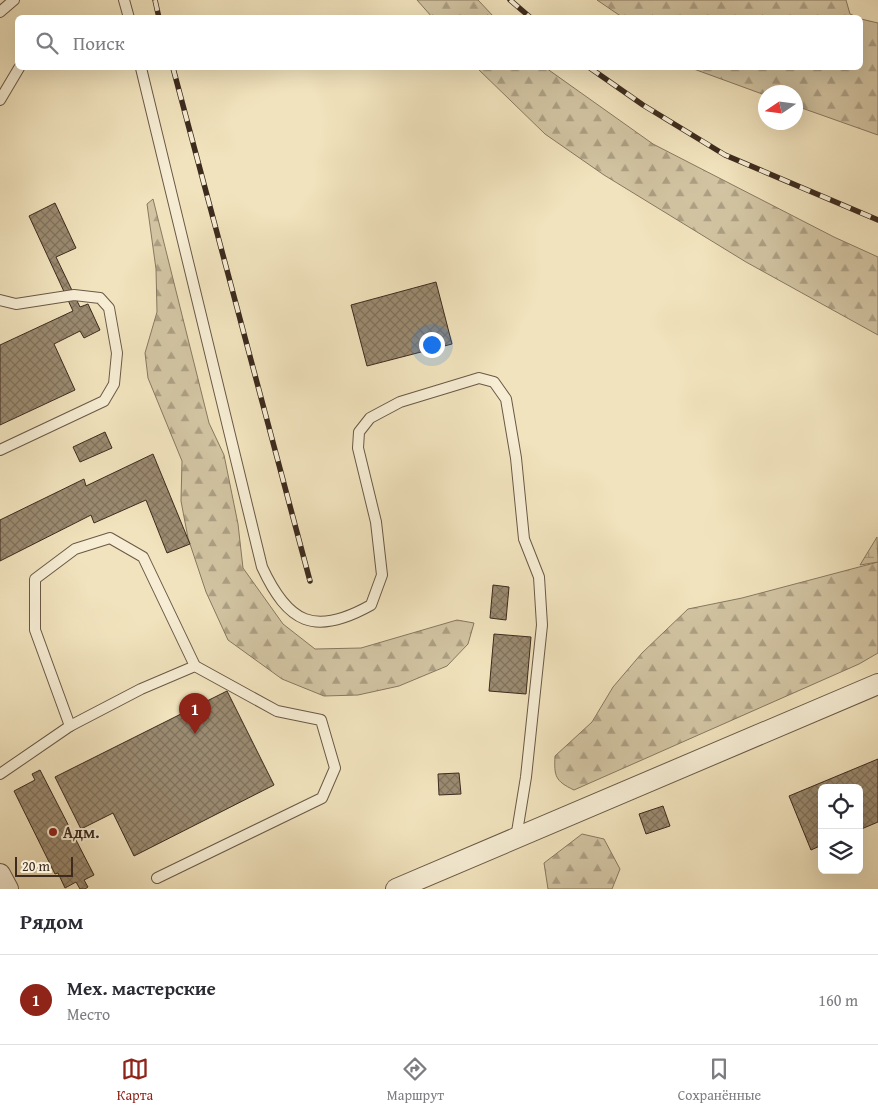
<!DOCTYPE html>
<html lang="ru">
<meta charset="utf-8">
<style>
body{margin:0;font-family:"Gentium Book Plus",serif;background:#f7f7f7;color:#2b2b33}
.controls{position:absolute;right:15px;bottom:15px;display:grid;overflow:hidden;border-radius:8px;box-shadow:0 5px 20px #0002}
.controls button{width:45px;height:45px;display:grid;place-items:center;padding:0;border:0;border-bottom:1px solid #e1e1e2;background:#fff;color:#2b2b33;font:25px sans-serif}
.compass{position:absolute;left:758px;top:85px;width:45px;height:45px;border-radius:50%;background:#fff;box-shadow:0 5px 20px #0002;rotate:257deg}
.scale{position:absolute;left:15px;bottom:12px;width:58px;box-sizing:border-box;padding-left:5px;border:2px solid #3d2b1e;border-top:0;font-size:14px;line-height:18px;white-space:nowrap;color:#3d2b1e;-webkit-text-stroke:4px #f6edd4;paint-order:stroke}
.you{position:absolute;left:431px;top:344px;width:18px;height:18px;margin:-12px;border:4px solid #fff;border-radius:50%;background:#1a73e8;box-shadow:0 0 0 8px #1a73e833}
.badge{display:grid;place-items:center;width:32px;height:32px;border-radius:50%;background:#8f2418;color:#fff;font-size:16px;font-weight:700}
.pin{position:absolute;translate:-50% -41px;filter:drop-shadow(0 1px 2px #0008)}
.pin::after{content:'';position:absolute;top:26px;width:18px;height:15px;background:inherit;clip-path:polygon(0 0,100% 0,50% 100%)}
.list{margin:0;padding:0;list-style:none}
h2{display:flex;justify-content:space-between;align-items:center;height:65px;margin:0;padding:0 20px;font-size:21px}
h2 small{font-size:16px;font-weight:400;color:#7c7c81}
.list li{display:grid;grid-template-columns:32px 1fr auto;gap:15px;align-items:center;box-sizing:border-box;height:90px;padding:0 20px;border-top:1px solid #e1e1e2}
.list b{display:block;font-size:19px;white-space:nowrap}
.list p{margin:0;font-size:16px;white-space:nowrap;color:#7c7c81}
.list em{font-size:16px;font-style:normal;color:#7c7c81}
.icon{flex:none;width:28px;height:28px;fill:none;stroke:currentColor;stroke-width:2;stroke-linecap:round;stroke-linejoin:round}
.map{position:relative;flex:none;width:878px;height:889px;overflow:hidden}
.search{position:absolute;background:#fff;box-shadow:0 5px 20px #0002;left:15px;right:15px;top:15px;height:55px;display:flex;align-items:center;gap:12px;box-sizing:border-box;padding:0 18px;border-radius:8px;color:#7c7c81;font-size:19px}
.sheet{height:155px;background:#fff}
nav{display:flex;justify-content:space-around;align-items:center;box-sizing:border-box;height:70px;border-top:1px solid #e1e1e2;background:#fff;font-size:14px;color:#7c7c81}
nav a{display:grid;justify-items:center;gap:2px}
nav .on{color:#8f2418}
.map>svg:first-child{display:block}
.forest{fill:url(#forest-firs);stroke:#887860}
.wetland{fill:url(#wetland-marsh);stroke:#887860}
.building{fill:url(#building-cross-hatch);stroke:#3d2b1e}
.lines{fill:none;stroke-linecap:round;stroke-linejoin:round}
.lane-casing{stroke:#6a5946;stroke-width:12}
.street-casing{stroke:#6a5946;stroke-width:22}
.lane{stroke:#f6edd4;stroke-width:10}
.street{stroke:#f6edd4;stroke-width:20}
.rail-casing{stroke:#3d2b1e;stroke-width:5.5}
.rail{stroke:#f6edd4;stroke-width:4;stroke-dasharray:11;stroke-linecap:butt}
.poi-dot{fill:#8f2418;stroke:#f6edd4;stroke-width:2}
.labels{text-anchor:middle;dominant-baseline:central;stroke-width:4;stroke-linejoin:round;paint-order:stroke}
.poi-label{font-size:16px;font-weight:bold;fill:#3d2b1e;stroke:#f6edd4;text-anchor:start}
</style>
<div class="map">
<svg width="878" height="889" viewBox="0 0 878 889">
<defs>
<pattern id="forest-firs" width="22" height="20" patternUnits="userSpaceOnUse" patternTransform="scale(1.25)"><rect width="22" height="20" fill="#d2c4a2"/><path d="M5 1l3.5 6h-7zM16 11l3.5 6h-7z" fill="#ac9f83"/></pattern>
<pattern id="wetland-marsh" width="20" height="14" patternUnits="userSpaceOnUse" patternTransform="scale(1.25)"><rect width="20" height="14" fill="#d2c4a2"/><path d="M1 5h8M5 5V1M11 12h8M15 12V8" fill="none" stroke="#ac9f83"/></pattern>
<pattern id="building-cross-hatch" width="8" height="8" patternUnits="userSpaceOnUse" patternTransform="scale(1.25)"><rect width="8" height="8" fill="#9b8b71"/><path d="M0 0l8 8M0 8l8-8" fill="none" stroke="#80725c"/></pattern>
</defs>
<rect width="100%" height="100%" fill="#f1e3bd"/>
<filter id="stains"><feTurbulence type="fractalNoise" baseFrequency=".004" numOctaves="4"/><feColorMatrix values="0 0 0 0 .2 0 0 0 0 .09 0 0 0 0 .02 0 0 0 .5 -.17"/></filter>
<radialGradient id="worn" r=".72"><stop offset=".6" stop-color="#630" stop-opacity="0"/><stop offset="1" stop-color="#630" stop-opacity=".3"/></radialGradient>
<g class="forest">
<path d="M 417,0 L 478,0 L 494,17 L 432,17 Z"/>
<path d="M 597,0 L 846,0 L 850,14 L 857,17 L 622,17 Z"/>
<path d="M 861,19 L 878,23 L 878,135 L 796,106 L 796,92 L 766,92 L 765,95 L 691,68 L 860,68 Z"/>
<path d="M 477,68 L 546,68 L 653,144 L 834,237 L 878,257 L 878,335 L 746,262 L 604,175 L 545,134 Z"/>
<path d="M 153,199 L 209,423 L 224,455 L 238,524 L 243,568 L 283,624 L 315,649 L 361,648 L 457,620 L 474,623 L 468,644 L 447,666 L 399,686 L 358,695 L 324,696 L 282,679 L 228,640 L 206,592 L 188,538 L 181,501 L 182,461 L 148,378 L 145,353 L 157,312 L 156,269 L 147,204 Z"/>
<path d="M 878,562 L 878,653 L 859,664 L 574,790 C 555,781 554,776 555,756 L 592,722 L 613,687 L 642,653 L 688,609 L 742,598 Z"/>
<path d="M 582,834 L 604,839 L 620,869 L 612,889 L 548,889 L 544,863 Z"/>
</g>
<path class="wetland" d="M 877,537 L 878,562 L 860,565 Z"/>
<g class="building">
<path d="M 55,203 L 76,248 L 56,257 L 80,307 L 88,304 L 100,330 L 84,338 L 80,331 L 54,344 L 75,390 L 0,425 L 0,345 L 73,311 L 29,216 Z"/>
<path d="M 436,282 L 452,344 L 367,366 L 351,305 Z"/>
<path d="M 105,432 L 112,448 L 80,462 L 73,447 Z"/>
<path d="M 153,454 L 190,544 L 167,553 L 146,500 L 94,523 L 91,515 L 0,561 L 0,520 L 84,479 L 86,486 Z"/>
<path d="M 493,585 L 509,587 L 506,620 L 490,618 Z"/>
<path d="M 494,634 L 531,637 L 526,694 L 489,691 Z"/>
<path d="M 227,691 L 274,785 L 134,856 L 113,813 L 81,829 L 55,777 Z"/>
<path d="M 878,759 L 878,822 L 859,830 L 859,788 L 822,788 L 822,845 L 811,850 L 789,796 Z"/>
<path d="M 40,770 L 94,875 L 84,880 L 88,887 L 85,889 L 80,889 L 76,882 L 65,888 L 58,873 L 55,874 L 14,791 L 35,780 L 32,774 Z"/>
<path d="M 459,773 L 461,794 L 439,795 L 438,774 Z"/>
<path d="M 663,806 L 670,826 L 646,834 L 639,814 Z"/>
</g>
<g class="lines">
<defs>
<g id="lane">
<path d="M 124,0 L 129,18"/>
<path d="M 0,12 L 14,0"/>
<path d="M 141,68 L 262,567 C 288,623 314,637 371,605 L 382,575 L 376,522 L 358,448 L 359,432 L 370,418 L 400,402 L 479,378 L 494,382 L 506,399 L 516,458 L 524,539 L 539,577 L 542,625 L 526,777 L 516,838"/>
<path d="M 0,100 L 19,68"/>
<path d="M 0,300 L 16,304 L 74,295 L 100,298 L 109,308 L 117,353 L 114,384 L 104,401 L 0,450"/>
<path d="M 70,726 L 35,630 L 35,579 L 75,549 L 110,538 L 143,557 L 195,666"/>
<path d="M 0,774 L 70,726 L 141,689 L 195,666 L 277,711 L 321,720 L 335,768 L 322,798 L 157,878"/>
</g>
<g id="street">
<path d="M 0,874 L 8,889"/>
<path d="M 396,889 L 878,684"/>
</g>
</defs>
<use href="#lane" class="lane-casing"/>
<use href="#street" class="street-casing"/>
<use href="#lane" class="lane"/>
<use href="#street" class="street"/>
<defs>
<g id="rail">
<path d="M 155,0 L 159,18"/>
<path d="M 510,0 L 531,18"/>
<path d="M 173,68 L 310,581"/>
<path d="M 590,68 L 643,105 L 725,155 L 878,220"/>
</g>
</defs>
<use href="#rail" class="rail-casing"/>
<use href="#rail" class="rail"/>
</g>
<circle class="poi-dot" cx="53" cy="832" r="5"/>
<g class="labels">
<g class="poi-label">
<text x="63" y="832">Адм.</text>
</g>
</g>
<rect width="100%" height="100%" filter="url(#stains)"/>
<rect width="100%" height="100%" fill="url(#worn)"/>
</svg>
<div class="controls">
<button><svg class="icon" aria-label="locate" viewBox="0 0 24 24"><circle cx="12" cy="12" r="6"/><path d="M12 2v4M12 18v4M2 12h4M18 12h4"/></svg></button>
<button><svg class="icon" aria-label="layers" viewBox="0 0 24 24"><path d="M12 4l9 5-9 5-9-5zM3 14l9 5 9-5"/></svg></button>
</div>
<svg class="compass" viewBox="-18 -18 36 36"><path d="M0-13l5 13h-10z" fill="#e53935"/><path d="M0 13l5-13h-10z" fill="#7c7c81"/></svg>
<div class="scale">20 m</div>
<div class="you"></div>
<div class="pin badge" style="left:195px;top:734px">1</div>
<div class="search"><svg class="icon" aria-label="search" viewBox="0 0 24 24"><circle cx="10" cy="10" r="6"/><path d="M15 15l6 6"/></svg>Поиск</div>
</div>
<section class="sheet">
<h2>Рядом<small></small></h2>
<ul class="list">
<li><span class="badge">1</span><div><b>Мех. мастерские</b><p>Место</p></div><em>160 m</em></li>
</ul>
</section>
<nav>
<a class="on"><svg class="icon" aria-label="map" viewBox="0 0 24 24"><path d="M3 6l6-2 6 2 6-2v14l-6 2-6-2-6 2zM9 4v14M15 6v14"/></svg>Карта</a>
<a><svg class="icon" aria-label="directions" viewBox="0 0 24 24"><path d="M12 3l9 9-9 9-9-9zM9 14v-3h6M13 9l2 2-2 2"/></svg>Маршрут</a>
<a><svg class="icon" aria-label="saved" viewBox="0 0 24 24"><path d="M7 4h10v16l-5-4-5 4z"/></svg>Сохранённые</a>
</nav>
